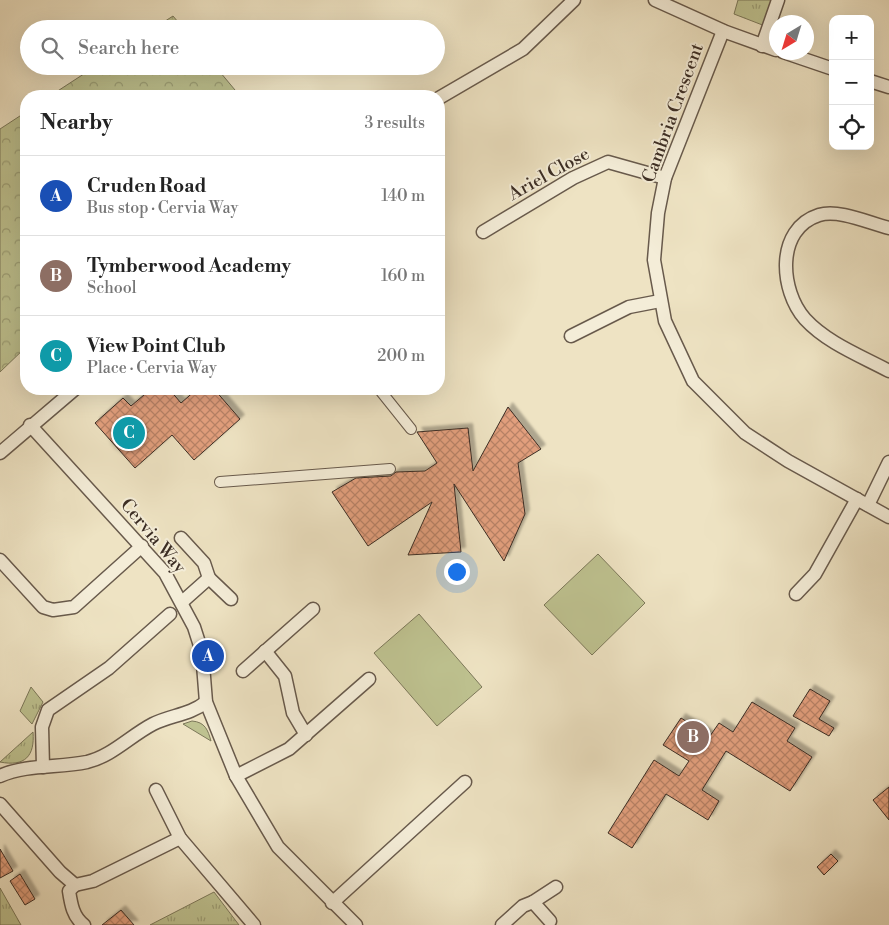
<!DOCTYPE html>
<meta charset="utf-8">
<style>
body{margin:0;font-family:"Libre Bodoni",serif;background:#f2f2f2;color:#222}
.controls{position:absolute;right:15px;top:15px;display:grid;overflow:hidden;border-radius:10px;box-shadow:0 5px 20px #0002}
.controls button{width:45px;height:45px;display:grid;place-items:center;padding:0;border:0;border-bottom:1px solid #e0e0e0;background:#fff;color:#222;font:25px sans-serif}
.compass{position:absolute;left:769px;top:15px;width:45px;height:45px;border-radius:50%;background:#fff;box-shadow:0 5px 20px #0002;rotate:218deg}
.you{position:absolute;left:456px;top:571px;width:18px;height:18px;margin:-12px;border:4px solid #fff;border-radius:50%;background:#1a73e8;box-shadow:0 0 0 8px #1a73e833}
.badge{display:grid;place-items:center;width:32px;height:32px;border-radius:50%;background:#7c3aed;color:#fff;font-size:16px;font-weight:700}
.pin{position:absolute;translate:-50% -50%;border:2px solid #fff;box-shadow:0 1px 5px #0006}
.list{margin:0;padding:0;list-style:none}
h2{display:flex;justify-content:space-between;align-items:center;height:65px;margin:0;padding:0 20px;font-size:21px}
h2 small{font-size:16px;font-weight:400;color:#767676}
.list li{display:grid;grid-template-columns:32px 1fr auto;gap:15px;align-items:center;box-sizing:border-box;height:80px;padding:0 20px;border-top:1px solid #e0e0e0}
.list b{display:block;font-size:19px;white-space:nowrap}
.list p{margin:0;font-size:16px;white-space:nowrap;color:#767676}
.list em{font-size:16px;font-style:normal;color:#767676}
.icon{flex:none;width:28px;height:28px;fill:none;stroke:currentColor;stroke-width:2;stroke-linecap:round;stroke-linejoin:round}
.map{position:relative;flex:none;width:889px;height:925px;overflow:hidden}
.search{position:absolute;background:#fff;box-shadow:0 5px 20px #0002;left:20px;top:20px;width:425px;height:55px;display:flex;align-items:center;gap:12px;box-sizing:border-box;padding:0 18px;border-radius:28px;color:#767676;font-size:19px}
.panel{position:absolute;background:#fff;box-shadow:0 5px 20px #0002;left:20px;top:90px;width:425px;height:305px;border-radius:20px}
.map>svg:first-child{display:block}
.grass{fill:url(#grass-tufts);stroke:#7c785a}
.forest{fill:url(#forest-crowns);stroke:#7c785a}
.pitch{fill:#bec290;stroke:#7c785a}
.building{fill:url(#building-cross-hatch);stroke:#3b2d24;filter:url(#shadow)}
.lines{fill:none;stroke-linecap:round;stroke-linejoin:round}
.pedestrian-casing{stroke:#685a4c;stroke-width:12}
.minor-casing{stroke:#685a4c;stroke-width:15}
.pedestrian{stroke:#f4edd8;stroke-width:10}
.minor{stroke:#f4edd8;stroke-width:12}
.labels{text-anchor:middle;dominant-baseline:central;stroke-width:4;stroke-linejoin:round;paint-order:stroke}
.street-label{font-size:18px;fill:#3b2d24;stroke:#f4edd8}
</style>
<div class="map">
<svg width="889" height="925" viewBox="0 0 889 925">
<defs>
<pattern id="grass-tufts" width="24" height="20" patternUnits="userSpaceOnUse" patternTransform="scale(1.25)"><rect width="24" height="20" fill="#bec290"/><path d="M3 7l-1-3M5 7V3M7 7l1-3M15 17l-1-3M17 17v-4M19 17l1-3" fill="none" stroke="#9c9e75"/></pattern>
<pattern id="forest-crowns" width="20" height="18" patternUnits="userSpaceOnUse" patternTransform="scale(1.25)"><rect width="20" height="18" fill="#bec290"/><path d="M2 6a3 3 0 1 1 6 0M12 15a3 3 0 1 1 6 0" fill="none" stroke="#9c9e75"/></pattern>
<pattern id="building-cross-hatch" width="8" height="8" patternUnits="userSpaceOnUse" patternTransform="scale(1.25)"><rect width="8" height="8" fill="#e29f7d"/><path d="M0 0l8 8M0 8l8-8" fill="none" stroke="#b88266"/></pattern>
<filter id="shadow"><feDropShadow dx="4.5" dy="-4.5" stdDeviation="1" flood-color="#0004"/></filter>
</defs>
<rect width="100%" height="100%" fill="#eee3c3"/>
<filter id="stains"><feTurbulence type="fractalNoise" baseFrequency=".004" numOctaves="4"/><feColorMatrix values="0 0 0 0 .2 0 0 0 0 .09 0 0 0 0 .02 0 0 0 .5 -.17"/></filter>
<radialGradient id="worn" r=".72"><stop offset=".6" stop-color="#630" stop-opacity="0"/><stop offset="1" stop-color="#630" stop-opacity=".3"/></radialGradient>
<g class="grass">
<path d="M 738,0 L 774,0 L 765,26 L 734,14 Z"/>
<path d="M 31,687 L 43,702 L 32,724 L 20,711 Z"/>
<path d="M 192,721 C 205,722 208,730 211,741 L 183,724 Z"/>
<path d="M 33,732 C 35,756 25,767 0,762 Z"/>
<path d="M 0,888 L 21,925 L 0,925 Z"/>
<path d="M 214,892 L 239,925 L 150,925 Z"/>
</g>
<g class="forest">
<path d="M 173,16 L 184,29 L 153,29 Z"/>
<path d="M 96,66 L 215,66 L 240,96 L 50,96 Z"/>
<path d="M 26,112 L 26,347 L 0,372 L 0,129 Z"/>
</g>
<g class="pitch">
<path d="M 598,554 L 645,603 L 592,655 L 544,605 Z"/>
<path d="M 419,614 L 482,687 L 437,726 L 374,653 Z"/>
</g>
<g class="building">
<path d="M 151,389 L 169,389 L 181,403 L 197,389 L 214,389 L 240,419 L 194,460 L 172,435 L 135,468 L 95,423 L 123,398 L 131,406 Z"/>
<path d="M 508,407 L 541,449 L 518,463 L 525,514 L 504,561 L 454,484 L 461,552 L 408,555 L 432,502 L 368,546 L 332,492 L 356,478 L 391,476 L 396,472 L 425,471 L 437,463 L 417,432 L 468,428 L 473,471 Z"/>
<path d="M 810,689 L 830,701 L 819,719 L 834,728 L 829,736 L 793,716 Z"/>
<path d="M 752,702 L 795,728 L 787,741 L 812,757 L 790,791 L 726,751 L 702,790 L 719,801 L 708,820 L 666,794 L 632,848 L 608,833 L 654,760 L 679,776 L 689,761 L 663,745 L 681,718 L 710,736 L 719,723 L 733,732 Z"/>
<path d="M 889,787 L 889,820 L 873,800 Z"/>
<path d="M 0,849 L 13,871 L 0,878 Z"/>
<path d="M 831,854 L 838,861 L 824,875 L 817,867 Z"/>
<path d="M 20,874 L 35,899 L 25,905 L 10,881 Z"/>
<path d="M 121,910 L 134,925 L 102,925 Z"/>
</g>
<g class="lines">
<defs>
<g id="pedestrian">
<path d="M 379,389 L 411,429"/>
<path d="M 220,482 L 390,469"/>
</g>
<g id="minor">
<path d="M 655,0 L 726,32 L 776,50"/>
<path d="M 723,31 L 665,178 L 658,213 L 654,260 L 665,321 L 693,381 L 745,433 L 788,461 L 889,517"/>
<path d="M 762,46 L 778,0"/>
<path d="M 783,52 L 833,69"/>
<path d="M 870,81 L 889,87"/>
<path d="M 439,98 L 523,49 L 574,0"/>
<path d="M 889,228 C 869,223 839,209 819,215 C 775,229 780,291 805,319 C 827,343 861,356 889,371"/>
<path d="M 483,232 L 573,178 L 608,162 L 665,178"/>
<path d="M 571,336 L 629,307 L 660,301"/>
<path d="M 30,425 L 165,573 L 194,627 L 202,652 L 206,702 L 236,776 L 278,847 L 356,925"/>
<path d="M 0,453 L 75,389"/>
<path d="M 868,505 L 889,462"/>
<path d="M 181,538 L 204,563 L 209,578 L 182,602"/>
<path d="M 0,560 L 43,607 L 53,610 L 74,607 L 142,546"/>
<path d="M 209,578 L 231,599"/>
<path d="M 796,594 L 815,574 L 857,499"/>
<path d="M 265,651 L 285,676 L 293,713 L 306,735"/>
<path d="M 243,671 L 313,609"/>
<path d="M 43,767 L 42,727 L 48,710 L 109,668 L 170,614"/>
<path d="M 0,776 C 27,764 58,768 87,762 C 112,756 130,736 153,724 C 171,715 190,715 206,702"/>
<path d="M 236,776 L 289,749 L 369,679"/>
<path d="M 156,790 L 180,838 L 254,925"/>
<path d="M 0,804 L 60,872 L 75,885 L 93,881 L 180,838"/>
<path d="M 75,885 L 69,891 C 71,904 73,917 84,925"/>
<path d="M 533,902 L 556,887"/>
<path d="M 332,903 L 465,782"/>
<path d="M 502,925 L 523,906 L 533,902 L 550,921"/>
</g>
</defs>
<use href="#pedestrian" class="pedestrian-casing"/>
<use href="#minor" class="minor-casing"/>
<use href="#pedestrian" class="pedestrian"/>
<use href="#minor" class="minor"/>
</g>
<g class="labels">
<g class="street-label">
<text transform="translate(673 113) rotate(-70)">Cambria Crescent</text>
<text transform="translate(549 174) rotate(-29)">Ariel Close</text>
<text transform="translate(153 536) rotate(50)">Cervia Way</text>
</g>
</g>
<rect width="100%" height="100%" filter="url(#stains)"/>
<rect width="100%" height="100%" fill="url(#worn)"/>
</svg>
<div class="controls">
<button>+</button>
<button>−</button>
<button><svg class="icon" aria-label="locate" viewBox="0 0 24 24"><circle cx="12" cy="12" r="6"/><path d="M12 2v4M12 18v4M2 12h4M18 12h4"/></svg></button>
</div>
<svg class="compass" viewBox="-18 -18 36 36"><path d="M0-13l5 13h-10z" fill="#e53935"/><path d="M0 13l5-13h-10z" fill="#767676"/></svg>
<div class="you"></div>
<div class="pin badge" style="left:208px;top:656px;background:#1a4fb4">A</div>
<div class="pin badge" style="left:693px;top:737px;background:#8d6e63">B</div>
<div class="pin badge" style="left:129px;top:433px;background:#0f9aa8">C</div>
<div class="search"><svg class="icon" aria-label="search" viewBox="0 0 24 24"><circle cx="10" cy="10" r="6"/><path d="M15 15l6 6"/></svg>Search here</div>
<section class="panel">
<h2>Nearby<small>3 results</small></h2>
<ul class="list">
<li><span class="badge" style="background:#1a4fb4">A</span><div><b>Cruden Road</b><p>Bus stop · Cervia Way</p></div><em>140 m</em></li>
<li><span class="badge" style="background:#8d6e63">B</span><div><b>Tymberwood Academy</b><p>School</p></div><em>160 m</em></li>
<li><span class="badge" style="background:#0f9aa8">C</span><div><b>View Point Club</b><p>Place · Cervia Way</p></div><em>200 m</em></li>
</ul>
</section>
</div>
